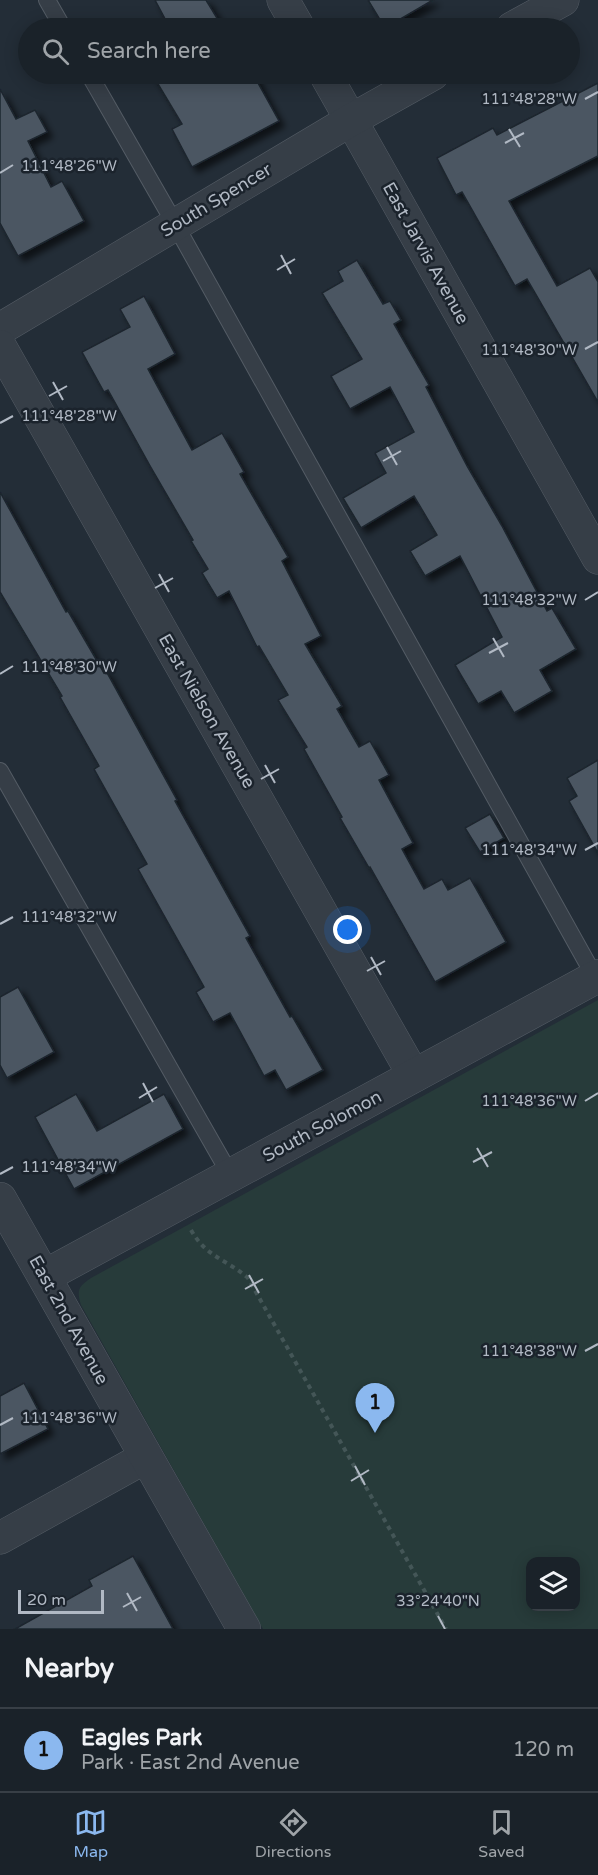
<!DOCTYPE html>
<meta charset="utf-8">
<style>
body{margin:0;font-family:"Varela Round",sans-serif;background:#232a31;color:#f1f3f6}
.controls{position:absolute;right:18px;bottom:18px;display:grid;overflow:hidden;border-radius:12px;box-shadow:0 3px 15px #0003}
.controls button{width:54px;height:54px;display:grid;place-items:center;padding:0;border:0;border-bottom:2px solid #383f46;background:#1a2229;color:#f1f3f6;font:30px sans-serif}
.scale{position:absolute;left:18px;bottom:15px;width:86px;box-sizing:border-box;padding-left:6px;border:3px solid #b1b9c4;border-top:0;font-size:16px;line-height:21px;white-space:nowrap;color:#b1b9c4;-webkit-text-stroke:4px #1b232c;paint-order:stroke}
.you{position:absolute;left:348px;top:930px;width:21px;height:21px;margin:-15px;border:4px solid #fff;border-radius:50%;background:#1a73e8;box-shadow:0 0 0 9px #1a73e833}
.badge{display:grid;place-items:center;width:39px;height:39px;border-radius:50%;background:#8bb8ef;color:#111;font-size:20px;font-weight:700}
.pin{position:absolute;translate:-50% -50px;filter:drop-shadow(0 2px 3px #0008)}
.pin::after{content:'';position:absolute;top:32px;width:21px;height:18px;background:inherit;clip-path:polygon(0 0,100% 0,50% 100%)}
.list{margin:0;padding:0;list-style:none}
h2{display:flex;justify-content:space-between;align-items:center;height:78px;margin:0;padding:0 24px;font-size:26px}
h2 small{font-size:20px;font-weight:400;color:#9fa4a8}
.list li{display:grid;grid-template-columns:39px 1fr auto;gap:18px;align-items:center;box-sizing:border-box;height:84px;padding:0 24px;border-top:2px solid #383f46}
.list b{display:block;font-size:22px;white-space:nowrap}
.list p{margin:0;font-size:20px;white-space:nowrap;color:#9fa4a8}
.list em{font-size:20px;font-style:normal;color:#9fa4a8}
.icon{flex:none;width:33px;height:33px;fill:none;stroke:currentColor;stroke-width:2;stroke-linecap:round;stroke-linejoin:round}
.map{position:relative;flex:none;width:598px;height:1629px;overflow:hidden}
.search{position:absolute;background:#1a2229;box-shadow:0 3px 15px #0003;left:18px;right:18px;top:18px;height:66px;display:flex;align-items:center;gap:15px;box-sizing:border-box;padding:0 21px;border-radius:33px;color:#9fa4a8;font-size:22px}
.sheet{height:162px;background:#1a2229}
nav{display:flex;justify-content:space-around;align-items:center;box-sizing:border-box;height:84px;border-top:2px solid #383f46;background:#1a2229;font-size:16px;color:#9fa4a8}
nav a{display:grid;justify-items:center;gap:3px}
nav .on{color:#8bb8ef}
.map>svg:first-child{display:block}
.green{fill:#273b3a;fill-rule:evenodd}
.building{fill:#4b5762;stroke:#1d252e;stroke-width:1.5;filter:url(#shadow)}
.lines{fill:none;stroke-linecap:round;stroke-linejoin:round}
.service-casing{stroke:#545c65;stroke-width:18}
.minor-casing{stroke:#545c65;stroke-width:33}
.tertiary-casing{stroke:#545c65;stroke-width:34}
.path{stroke:#445657;stroke-width:4;stroke-dasharray:4.5 4.5;stroke-linecap:butt}
.service{stroke:#363e47;stroke-width:16}
.minor{stroke:#363e47;stroke-width:32}
.tertiary{stroke:#363e47;stroke-width:33}
.ticks{fill:none;stroke:#b1b9c4;stroke-width:2}
.labels{text-anchor:middle;dominant-baseline:central;stroke-width:5;stroke-linejoin:round;paint-order:stroke}
.street-label{font-size:18px;fill:#b1b9c4;stroke:#1b232c}
.ticks-label{font-size:15px;text-anchor:middle;fill:#b1b9c4;stroke:#1b232c;stroke-width:5;stroke-linejoin:round;paint-order:stroke}
</style>
<div class="map">
<svg width="598" height="1629" viewBox="0 0 598 1629">
<defs>
<filter id="shadow"><feDropShadow dx="5.5" dy="5.5" stdDeviation="3" flood-color="#0009"/></filter>
</defs>
<rect width="100%" height="100%" fill="#232d37"/>
<path class="green" d="M 598,1000 L 598,1629 L 263,1629 L 81,1305 C 76,1290 79,1286 91,1278 ZM 530,1562 L 576,1562 L 576,1606 L 530,1606 Z"/>
<g class="building">
<path d="M 155,0 L 206,0 L 223,28 L 170,28 Z"/>
<path d="M 368,0 L 433,0 L 385,28 Z"/>
<path d="M 152,74 L 253,74 L 279,121 L 192,167 L 172,129 L 182,124 Z"/>
<path d="M 598,83 L 598,156 L 509,201 L 557,286 L 590,268 L 598,282 L 598,402 L 527,279 L 515,286 L 462,192 L 456,195 L 437,158 L 493,128 L 497,135 Z"/>
<path d="M 0,89 L 16,119 L 35,110 L 47,132 L 28,141 L 51,187 L 62,181 L 84,221 L 18,256 L 0,223 Z"/>
<path d="M 357,260 L 383,304 L 390,301 L 401,320 L 394,324 L 429,385 L 426,387 L 467,466 L 502,526 L 547,611 L 552,608 L 576,649 L 540,670 L 552,691 L 514,713 L 501,691 L 478,704 L 455,665 L 502,637 L 460,556 L 425,576 L 410,551 L 437,535 L 414,496 L 361,528 L 343,498 L 386,473 L 375,453 L 414,432 L 390,387 L 350,409 L 331,376 L 362,359 L 322,293 L 343,281 L 338,271 Z"/>
<path d="M 144,296 L 175,354 L 148,369 L 192,450 L 222,433 L 244,472 L 240,474 L 288,557 L 282,561 L 321,636 L 305,644 L 342,706 L 337,709 L 359,747 L 370,741 L 389,775 L 379,780 L 413,843 L 402,849 L 424,889 L 442,879 L 448,890 L 470,878 L 506,942 L 435,982 L 370,867 L 369,868 L 340,818 L 342,817 L 304,749 L 307,747 L 278,700 L 288,695 L 259,646 L 257,647 L 229,591 L 217,598 L 202,573 L 208,569 L 191,541 L 193,540 L 150,466 L 108,390 L 104,392 L 82,352 L 130,327 L 120,309 Z"/>
<path d="M 0,492 L 66,612 L 68,611 L 104,673 L 106,671 L 177,800 L 175,801 L 250,936 L 246,938 L 290,1017 L 292,1016 L 323,1070 L 286,1090 L 275,1070 L 264,1076 L 230,1013 L 213,1022 L 196,992 L 204,987 L 138,869 L 147,864 L 94,769 L 99,766 L 60,697 L 62,696 L 0,592 Z"/>
<path d="M 598,760 L 598,853 L 569,801 L 577,796 L 567,778 Z"/>
<path d="M 490,814 L 504,838 L 480,852 L 465,828 Z"/>
<path d="M 18,987 L 54,1052 L 7,1078 L 0,1065 L 0,997 Z"/>
<path d="M 76,1094 L 97,1131 L 164,1094 L 183,1129 L 74,1189 L 35,1117 Z"/>
<path d="M 24,1383 L 48,1429 L 0,1454 L 0,1396 Z"/>
<path d="M 133,1556 L 173,1629 L 15,1629 L 92,1586 L 89,1580 Z"/>
</g>
<g class="lines">
<defs>
<g id="service">
<path d="M 47,0 L 63,28"/>
<path d="M 89,74 L 175,224 L 595,977"/>
<path d="M 0,771 L 231,1176"/>
</g>
<g id="minor">
<path d="M 283,0 L 299,28"/>
<path d="M 512,28 L 563,0"/>
<path d="M 325,74 L 598,558"/>
<path d="M 0,329 L 351,120 L 433,74"/>
<path d="M 0,346 L 414,1076"/>
<path d="M 0,1538 L 146,1457"/>
</g>
<g id="tertiary">
<path d="M 0,1199 L 244,1629"/>
<path d="M 45,1276 L 598,976"/>
</g>
</defs>
<use href="#service" class="service-casing"/>
<use href="#minor" class="minor-casing"/>
<use href="#tertiary" class="tertiary-casing"/>
<path class="path" d="M 191,1230 C 206,1257 226,1259 248,1278 L 446,1629"/>
<use href="#service" class="service"/>
<use href="#minor" class="minor"/>
<use href="#tertiary" class="tertiary"/>
</g>
<path class="ticks" d="M 585,99 L 598,92M 509,129 L 520,147M 505,143 L 524,133M 0,173 L 13,165M 281,255 L 291,274M 277,270 L 295,259M 585,349 L 598,342M 53,382 L 63,400M 49,396 L 67,386M 0,423 L 13,416M 387,447 L 397,465M 383,461 L 401,451M 159,574 L 169,592M 155,588 L 173,578M 585,600 L 598,592M 493,638 L 504,657M 489,653 L 508,643M 0,674 L 13,666M 265,765 L 275,783M 261,779 L 279,769M 585,850 L 598,843M 0,924 L 13,917M 371,957 L 381,975M 367,971 L 385,961M 143,1083 L 153,1102M 139,1098 L 157,1087M 585,1101 L 598,1093M 477,1148 L 488,1167M 473,1162 L 492,1152M 0,1174 L 13,1167M 249,1275 L 259,1293M 245,1289 L 263,1279M 585,1351 L 598,1344M 0,1425 L 13,1418M 355,1466 L 365,1485M 351,1481 L 369,1470M 127,1593 L 137,1611M 123,1607 L 141,1597M 438,1616 L 445,1629"/>
<g class="labels">
<g class="street-label">
<text transform="translate(216 200) rotate(-31)">South Spencer</text>
<text transform="translate(426 253) rotate(61)">East Jarvis Avenue</text>
<text transform="translate(207 711) rotate(60)">East Nielson Avenue</text>
<text transform="translate(322 1126) rotate(-28)">South Solomon</text>
<text transform="translate(69 1320) rotate(61)">East 2nd Avenue</text>
</g>
</g>
<g class="ticks-label">
<text x="529" y="104">111°48'28"W</text>
<text x="69" y="171">111°48'26"W</text>
<text x="529" y="355">111°48'30"W</text>
<text x="69" y="421">111°48'28"W</text>
<text x="529" y="605">111°48'32"W</text>
<text x="69" y="672">111°48'30"W</text>
<text x="529" y="855">111°48'34"W</text>
<text x="69" y="922">111°48'32"W</text>
<text x="529" y="1106">111°48'36"W</text>
<text x="69" y="1172">111°48'34"W</text>
<text x="529" y="1356">111°48'38"W</text>
<text x="69" y="1423">111°48'36"W</text>
<text x="438" y="1606">33°24'40"N</text>
</g>
</svg>
<div class="controls">
<button><svg class="icon" aria-label="layers" viewBox="0 0 24 24"><path d="M12 4l9 5-9 5-9-5zM3 14l9 5 9-5"/></svg></button>
</div>
<div class="scale">20 m</div>
<div class="you"></div>
<div class="pin badge" style="left:375px;top:1433px">1</div>
<div class="search"><svg class="icon" aria-label="search" viewBox="0 0 24 24"><circle cx="10" cy="10" r="6"/><path d="M15 15l6 6"/></svg>Search here</div>
</div>
<section class="sheet">
<h2>Nearby<small></small></h2>
<ul class="list">
<li><span class="badge">1</span><div><b>Eagles Park</b><p>Park · East 2nd Avenue</p></div><em>120 m</em></li>
</ul>
</section>
<nav>
<a class="on"><svg class="icon" aria-label="map" viewBox="0 0 24 24"><path d="M3 6l6-2 6 2 6-2v14l-6 2-6-2-6 2zM9 4v14M15 6v14"/></svg>Map</a>
<a><svg class="icon" aria-label="directions" viewBox="0 0 24 24"><path d="M12 3l9 9-9 9-9-9zM9 14v-3h6M13 9l2 2-2 2"/></svg>Directions</a>
<a><svg class="icon" aria-label="saved" viewBox="0 0 24 24"><path d="M7 4h10v16l-5-4-5 4z"/></svg>Saved</a>
</nav>
